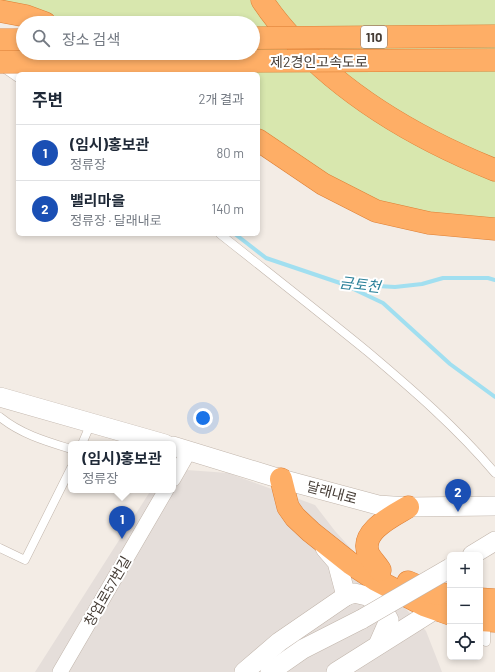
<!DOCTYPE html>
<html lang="ko">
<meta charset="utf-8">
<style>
body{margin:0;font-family:Barlow,"Noto Sans KR",sans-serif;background:#f6f6f7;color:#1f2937}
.controls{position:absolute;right:12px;bottom:12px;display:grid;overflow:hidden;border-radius:6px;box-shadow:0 2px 6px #0003}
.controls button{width:36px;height:36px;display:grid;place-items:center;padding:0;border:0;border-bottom:1px solid #e0e1e3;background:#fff;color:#1f2937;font:20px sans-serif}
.you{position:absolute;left:203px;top:418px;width:14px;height:14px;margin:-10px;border:3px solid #fff;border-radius:50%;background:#1a73e8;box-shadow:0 0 0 6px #1a73e833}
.badge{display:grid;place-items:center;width:26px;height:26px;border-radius:50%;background:#fa151f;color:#fff;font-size:13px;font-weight:700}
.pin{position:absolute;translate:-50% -33px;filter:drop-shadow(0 1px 2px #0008)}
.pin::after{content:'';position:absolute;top:21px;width:14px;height:12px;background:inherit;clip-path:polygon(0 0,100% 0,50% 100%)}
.popup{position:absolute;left:68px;top:441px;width:108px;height:52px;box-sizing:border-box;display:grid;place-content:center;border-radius:6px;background:#fff;filter:drop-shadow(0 1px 3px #0005);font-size:13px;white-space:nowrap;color:#747a83}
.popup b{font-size:15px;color:#1f2937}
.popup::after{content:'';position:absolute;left:50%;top:100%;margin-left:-8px;border:8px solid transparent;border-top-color:#fff}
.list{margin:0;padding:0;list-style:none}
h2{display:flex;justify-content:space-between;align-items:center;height:52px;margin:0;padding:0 16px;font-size:17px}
h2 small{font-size:13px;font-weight:400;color:#747a83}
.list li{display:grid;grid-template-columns:26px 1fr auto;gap:12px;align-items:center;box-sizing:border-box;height:56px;padding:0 16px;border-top:1px solid #e0e1e3}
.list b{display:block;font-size:15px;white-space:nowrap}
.list p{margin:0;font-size:13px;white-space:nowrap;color:#747a83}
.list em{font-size:13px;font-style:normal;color:#747a83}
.icon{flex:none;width:22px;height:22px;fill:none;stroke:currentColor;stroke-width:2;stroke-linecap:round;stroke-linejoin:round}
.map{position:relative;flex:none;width:495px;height:672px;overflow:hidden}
.search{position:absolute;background:#fff;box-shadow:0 2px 6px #0003;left:16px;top:16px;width:244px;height:44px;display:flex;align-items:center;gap:10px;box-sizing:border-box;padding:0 14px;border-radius:22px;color:#747a83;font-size:15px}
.panel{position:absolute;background:#fff;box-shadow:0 2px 6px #0003;left:16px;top:72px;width:244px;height:164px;border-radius:6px}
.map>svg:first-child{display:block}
.industrial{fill:#e5deda}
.green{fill:#d8e7ae}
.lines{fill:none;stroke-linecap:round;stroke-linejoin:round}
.stream{stroke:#a1dff0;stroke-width:4}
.service-casing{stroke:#c1b5ab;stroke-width:9}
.minor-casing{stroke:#c1b5ab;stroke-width:16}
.tertiary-casing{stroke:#c1b5ab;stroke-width:20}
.motorway-casing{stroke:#dd7f35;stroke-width:23}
.service{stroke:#fff;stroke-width:8}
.minor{stroke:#fff;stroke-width:15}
.tertiary{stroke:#fff;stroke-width:19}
.motorway{stroke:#feae66;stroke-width:22}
.tertiary-bridge-casing{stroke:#c1b5ab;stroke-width:20;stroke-linecap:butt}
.motorway-bridge-casing{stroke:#dd7f35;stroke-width:23;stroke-linecap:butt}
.tertiary-bridge{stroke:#fff;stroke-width:19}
.motorway-bridge{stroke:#feae66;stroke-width:22}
.labels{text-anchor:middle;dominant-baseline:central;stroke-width:4;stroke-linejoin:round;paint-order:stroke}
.shield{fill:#fff;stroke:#7d7672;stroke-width:1}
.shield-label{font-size:13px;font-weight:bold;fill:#453c35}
.street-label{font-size:14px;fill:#453c35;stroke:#fff}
.water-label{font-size:15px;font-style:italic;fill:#2a8099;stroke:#fff}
</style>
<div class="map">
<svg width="495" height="672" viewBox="0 0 495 672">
<rect width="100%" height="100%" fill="#f3ece5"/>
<path class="industrial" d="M 173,469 L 228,473 L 315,505 L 335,531 L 426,631 L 442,672 L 35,672 L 151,490 L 173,490 Z"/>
<path class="green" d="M 0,0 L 495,0 L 495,229 L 376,211 L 258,140 L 258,74 L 159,74 L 253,53 L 253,23 L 45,23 L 0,11 Z"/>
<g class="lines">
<g class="stream">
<path d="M 235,234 L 266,258 L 343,284 L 395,287 L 422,284 L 443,278 L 488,278 L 495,280"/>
<path d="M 345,285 L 383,303 L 450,364 L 495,397"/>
</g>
<defs>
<g id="service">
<path d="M 2,67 L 18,78"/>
<path d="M 220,234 C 269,273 319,312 368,352 C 413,390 457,428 495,473"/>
<path d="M 0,417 C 21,434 45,441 71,449"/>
<path d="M 82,444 L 91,423"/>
<path d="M 0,548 L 25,560 L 71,468"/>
<path d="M 486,642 L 486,621"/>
</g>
<g id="minor">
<path d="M 173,479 L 189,451"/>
<path d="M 60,672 L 166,490"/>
</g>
<g id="tertiary">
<path d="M 0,397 L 165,444"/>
<path d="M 173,446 L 281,479 L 378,505 L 408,507 L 495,506"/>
<path d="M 472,555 L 495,541"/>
<path d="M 346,596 L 354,593 L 367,596 L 381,605 L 389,620 L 378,645"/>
<path d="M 244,672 L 279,642 L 346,596 L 337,562 L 325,548"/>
<path d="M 270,672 L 303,649 L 362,619"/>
<path d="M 336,672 L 436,609"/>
</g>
<g id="motorway">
<path d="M 262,0 C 271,14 281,26 292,38 C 347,98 420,140 495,170"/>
<path d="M 0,11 L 26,16 L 45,23"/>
<path d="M 0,40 L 23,40"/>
<path d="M 130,57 L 159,74"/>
<path d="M 258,140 L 323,184 L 376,211 L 429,223 L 495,229"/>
<path d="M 281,479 L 288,507 L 295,517 L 311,532 L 350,563 L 376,580 L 424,605 L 450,614"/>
<path d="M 380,570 C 377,565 372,560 369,555 C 358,532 393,516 408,507"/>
<path d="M 408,582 L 434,593 L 450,595"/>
<path d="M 480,599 L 495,600"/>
<path d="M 480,620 L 495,621"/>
</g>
</defs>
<use href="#service" class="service-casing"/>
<use href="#minor" class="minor-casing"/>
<use href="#tertiary" class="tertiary-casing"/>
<use href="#motorway" class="motorway-casing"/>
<use href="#service" class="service"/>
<use href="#minor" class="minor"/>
<use href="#tertiary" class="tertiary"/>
<use href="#motorway" class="motorway"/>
<defs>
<path id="tertiary-bridge" d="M 362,619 L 450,568"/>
<g id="motorway-bridge">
<path d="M 253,38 L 495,36"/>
<path d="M 0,62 L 495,60"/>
</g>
</defs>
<use href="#tertiary-bridge" class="tertiary-bridge-casing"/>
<use href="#motorway-bridge" class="motorway-bridge-casing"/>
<use href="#tertiary-bridge" class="tertiary-bridge"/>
<use href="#motorway-bridge" class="motorway-bridge"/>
</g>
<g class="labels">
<rect class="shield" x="361" y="26" width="26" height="22" rx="3"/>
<g class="shield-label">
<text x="374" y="37">110</text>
</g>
<g class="street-label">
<text x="319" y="61">제2경인고속도로</text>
<text transform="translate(332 492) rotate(15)">달래내로</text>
<text transform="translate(107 591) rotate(-60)">창업로57번길</text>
</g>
<g class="water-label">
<text transform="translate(360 284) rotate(7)">금토천</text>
</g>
</g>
</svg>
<div class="controls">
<button>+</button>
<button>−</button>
<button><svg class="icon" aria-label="locate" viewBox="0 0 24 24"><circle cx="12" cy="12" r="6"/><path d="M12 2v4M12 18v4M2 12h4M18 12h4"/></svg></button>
</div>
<div class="you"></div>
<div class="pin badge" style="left:122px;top:539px;background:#1a4fb4">1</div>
<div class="popup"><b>(임시)홍보관</b>정류장</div>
<div class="pin badge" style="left:458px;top:512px;background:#1a4fb4">2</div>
<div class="search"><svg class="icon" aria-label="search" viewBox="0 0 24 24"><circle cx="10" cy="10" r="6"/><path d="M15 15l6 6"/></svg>장소 검색</div>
<section class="panel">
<h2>주변<small>2개 결과</small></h2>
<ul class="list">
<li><span class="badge" style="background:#1a4fb4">1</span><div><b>(임시)홍보관</b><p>정류장</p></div><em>80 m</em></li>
<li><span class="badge" style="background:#1a4fb4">2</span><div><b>밸리마을</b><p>정류장 · 달래내로</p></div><em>140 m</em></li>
</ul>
</section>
</div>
